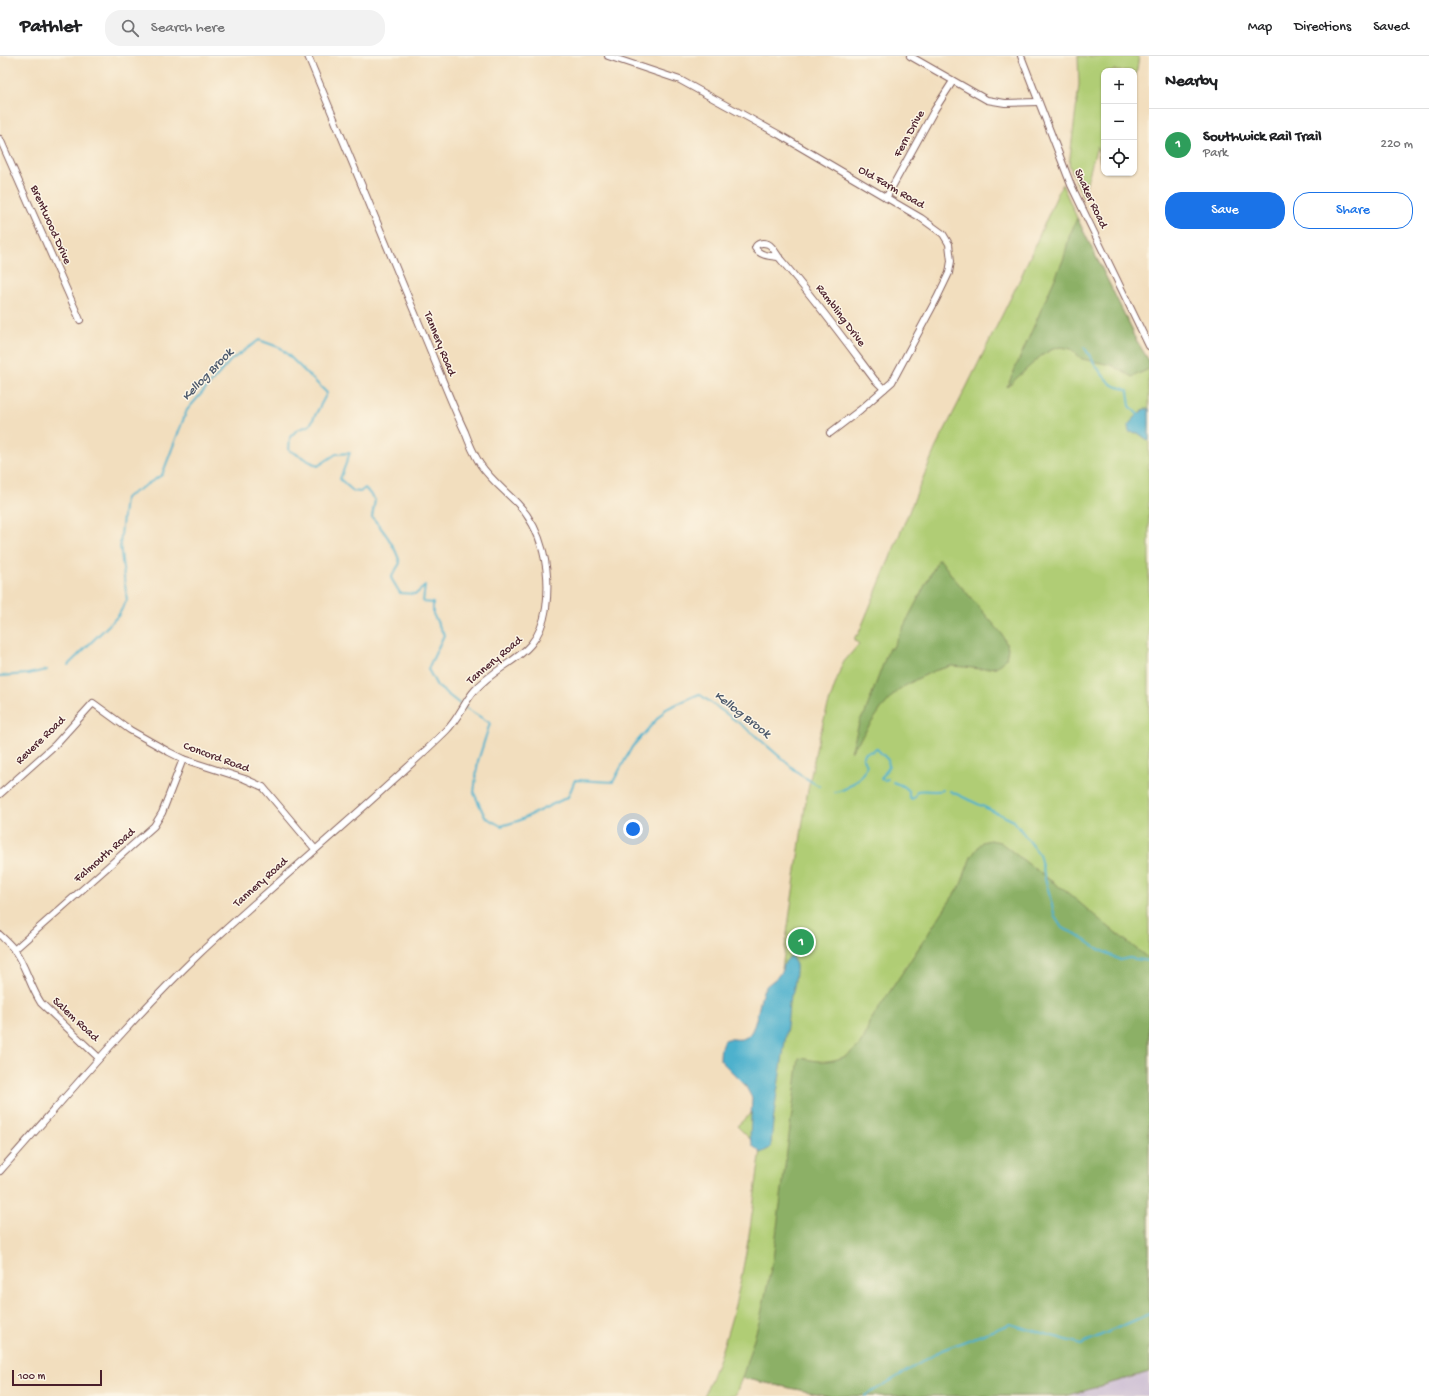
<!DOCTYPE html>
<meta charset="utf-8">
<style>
body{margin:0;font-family:"Gochi Hand",sans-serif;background:#f2f2f2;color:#202124}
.controls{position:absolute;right:12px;top:12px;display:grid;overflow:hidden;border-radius:8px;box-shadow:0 1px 3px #0004}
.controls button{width:36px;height:36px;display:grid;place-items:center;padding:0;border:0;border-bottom:1px solid #e0e0e0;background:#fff;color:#202124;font:20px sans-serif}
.scale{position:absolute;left:12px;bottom:10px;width:90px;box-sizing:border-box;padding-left:4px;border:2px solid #4a1f2b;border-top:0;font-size:11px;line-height:14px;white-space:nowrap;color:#4a1f2b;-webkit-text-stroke:3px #fcf5e5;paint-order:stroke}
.you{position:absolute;left:633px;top:773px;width:14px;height:14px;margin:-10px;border:3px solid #fff;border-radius:50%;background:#1a73e8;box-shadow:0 0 0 6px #1a73e833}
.badge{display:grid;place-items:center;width:26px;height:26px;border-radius:50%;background:#1a73e8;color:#fff;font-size:13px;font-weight:700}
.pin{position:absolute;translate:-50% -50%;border:2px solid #fff;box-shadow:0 1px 4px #0006}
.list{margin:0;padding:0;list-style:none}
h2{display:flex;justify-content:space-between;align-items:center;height:52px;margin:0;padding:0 16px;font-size:17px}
h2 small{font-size:13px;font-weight:400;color:#757577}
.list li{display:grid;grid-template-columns:26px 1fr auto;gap:12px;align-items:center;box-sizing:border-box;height:72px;padding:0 16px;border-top:1px solid #e0e0e0}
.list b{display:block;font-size:15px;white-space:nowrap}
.list p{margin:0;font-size:13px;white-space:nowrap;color:#757577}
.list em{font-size:13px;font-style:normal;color:#757577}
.actions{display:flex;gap:8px;padding:12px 16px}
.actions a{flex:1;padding:9px 0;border:1px solid #1a73e8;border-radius:16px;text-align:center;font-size:14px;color:#1a73e8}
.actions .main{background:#1a73e8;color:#fff}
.icon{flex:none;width:22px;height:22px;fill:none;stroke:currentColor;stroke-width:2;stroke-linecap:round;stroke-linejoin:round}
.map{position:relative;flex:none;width:1149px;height:1340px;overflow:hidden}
header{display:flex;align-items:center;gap:24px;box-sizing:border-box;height:56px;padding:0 20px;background:#fff;border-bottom:1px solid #e0e0e0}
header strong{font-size:19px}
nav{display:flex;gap:22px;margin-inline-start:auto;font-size:14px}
.search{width:280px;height:36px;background:#f2f2f2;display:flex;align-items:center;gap:10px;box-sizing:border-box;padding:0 14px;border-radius:16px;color:#757577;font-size:15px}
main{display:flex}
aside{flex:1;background:#fff}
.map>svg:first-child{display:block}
.industrial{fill:#ccbed4}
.green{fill:#b0cd74;stroke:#7d7650}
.forest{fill:#8cb066;stroke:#6b6848}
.water{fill:#4eb1cd;stroke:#4c687c}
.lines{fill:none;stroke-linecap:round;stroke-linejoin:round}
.stream{stroke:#4eb1cd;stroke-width:2}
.minor-casing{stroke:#85625e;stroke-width:8}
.minor{stroke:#fff;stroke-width:6}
.labels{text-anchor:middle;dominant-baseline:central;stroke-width:3;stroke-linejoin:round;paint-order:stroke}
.street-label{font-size:12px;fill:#4a1f2b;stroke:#fcf5e5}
.water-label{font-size:13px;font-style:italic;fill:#4c596c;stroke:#fcf5e5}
</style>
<header>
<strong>Pathlet</strong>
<div class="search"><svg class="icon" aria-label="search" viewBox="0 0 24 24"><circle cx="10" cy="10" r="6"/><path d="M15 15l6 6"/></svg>Search here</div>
<nav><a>Map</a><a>Directions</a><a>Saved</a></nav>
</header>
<main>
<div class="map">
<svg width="1149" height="1340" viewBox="0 0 1149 1340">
<rect width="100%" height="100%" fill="#fcf5e5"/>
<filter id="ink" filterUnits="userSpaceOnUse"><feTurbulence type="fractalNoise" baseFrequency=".025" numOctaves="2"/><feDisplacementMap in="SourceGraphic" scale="8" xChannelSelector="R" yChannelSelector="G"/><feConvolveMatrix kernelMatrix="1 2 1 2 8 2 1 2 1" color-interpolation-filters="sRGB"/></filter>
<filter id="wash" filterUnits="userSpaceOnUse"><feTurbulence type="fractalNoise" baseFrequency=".012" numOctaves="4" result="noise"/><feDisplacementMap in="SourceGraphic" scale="16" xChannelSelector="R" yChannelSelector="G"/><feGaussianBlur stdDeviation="0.9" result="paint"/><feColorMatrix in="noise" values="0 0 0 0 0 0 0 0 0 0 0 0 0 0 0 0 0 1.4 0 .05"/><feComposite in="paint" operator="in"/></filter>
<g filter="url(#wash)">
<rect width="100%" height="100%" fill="#f2debe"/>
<path class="industrial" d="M 1149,1316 L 1149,1340 L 1066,1340 Z"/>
<g class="green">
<path d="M 1078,0 L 1139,0 L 1136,20 L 1134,19 L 1134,15 L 1113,14 L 1112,15 L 1104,15 L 1104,79 L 1100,106 L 1097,90 L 1083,141 L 1069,109 L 1079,29 Z"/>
<path d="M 1062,128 L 1077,162 L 1133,276 L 1132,277 L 1149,305 L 1149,1316 L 1066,1340 L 829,1340 L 742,1322 L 735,1340 L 704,1340 C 722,1299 735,1256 743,1212 C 751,1173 755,1133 761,1094 L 737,1070 L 763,1046 L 806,744 L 817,689 L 827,653 L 842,608 L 859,588 L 854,584 L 856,579 L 858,579 L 935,393 L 965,334 L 1020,223 Z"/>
</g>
<g class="forest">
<path d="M 1077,162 L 1133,276 L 1132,277 L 1149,305 L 1149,313 L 1132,321 L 1111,309 L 1082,303 L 1071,293 L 1060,291 L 1051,294 L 1041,300 L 1007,331 L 1064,202 L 1069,181 Z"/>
<path d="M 939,502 L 953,521 L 1002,578 L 1008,592 L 1006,603 L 996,611 L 980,613 L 965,611 L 951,610 L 934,615 L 917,623 L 898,634 L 881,653 L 851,696 L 860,664 L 865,657 L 889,592 L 892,593 Z"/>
<path d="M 990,784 L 1000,786 L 1031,810 L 1068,837 L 1100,864 L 1149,903 L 1149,1316 L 1066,1340 L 829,1340 L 742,1322 L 760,1263 L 773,1203 L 799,1002 C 808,1003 818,1006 827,1005 C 850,1003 865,989 869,967 L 961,828 L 971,801 L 982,786 Z"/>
</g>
<g class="water">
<path d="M 1144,353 L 1149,353 L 1149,385 L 1138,377 L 1129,376 L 1128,370 C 1132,363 1138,359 1144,353 Z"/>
<path d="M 791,900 C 793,903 795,906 796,909 C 797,914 794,931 793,936 C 791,940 789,944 789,948 C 786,995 774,1041 771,1089 L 770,1092 L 761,1097 L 753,1090 L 750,1081 L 752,1042 L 745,1029 L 720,1004 C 720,968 736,992 749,979 C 757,970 759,946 763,935 C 765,929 774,925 778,920 C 785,912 781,908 791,900 Z"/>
</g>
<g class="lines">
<g class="stream">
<path d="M 1084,291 C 1090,300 1104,325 1113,329 C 1118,332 1123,331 1128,335 L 1130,350 L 1139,360"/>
<path d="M 68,609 L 118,560 L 127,544 L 120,489 L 125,442 L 162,419 L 187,354 L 230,305 L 259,284 L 281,292 L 327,337 L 310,369 L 297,374 L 290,381 L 289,394 L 318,410 L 336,398 L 350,397 L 340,423 L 353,435 L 360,436 L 365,432 L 375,444 L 372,461 C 383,474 395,489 400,507 L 391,522 L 400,537 L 416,538 L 425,530 L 423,546 L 433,547 L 433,558 L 444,579 L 428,613 L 437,630 L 461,649 L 490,667 L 478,705 L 474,737 L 485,761 L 501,770 L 518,765 L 568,741 L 575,724 L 613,726 L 632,691 L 666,653 L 699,638 L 750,675 L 802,720 L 819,730"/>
<path d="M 0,620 L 28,618 L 47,614"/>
<path d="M 893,726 L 905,731 L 909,735 L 909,741 L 912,743 L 915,741 L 917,735 C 925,733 935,737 943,734"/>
<path d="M 950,735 L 1014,765 L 1039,798 L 1055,861 L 1062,872 L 1076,878 L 1097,892 L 1120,904 L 1129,902 L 1149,905"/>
<path d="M 835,736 C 848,734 863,721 867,709 L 863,703 L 865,697 L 873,695 L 876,692 L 888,704 L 889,710 L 881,723 L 884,724 L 888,723"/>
<path d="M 865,1340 L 942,1294 L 1010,1268 L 1081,1288 L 1149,1258"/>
</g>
</g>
</g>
<g filter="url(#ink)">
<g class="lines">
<defs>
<g id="minor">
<path d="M 608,0 L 680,24 L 778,78 L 921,162 L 943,178 L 949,188 L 951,205 L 949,217 L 937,242 L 892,326 L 860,354 L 830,377"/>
<path d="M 910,0 L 987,44 L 1005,47 L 1038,46"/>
<path d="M 1021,0 L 1071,129 L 1149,290"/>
<path d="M 0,83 L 80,264"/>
<path d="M 886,142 L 935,53 L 953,25"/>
<path d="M 779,201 C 770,200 760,200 755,192 C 757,187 762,186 768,188 C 774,191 777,200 781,204 C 814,242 844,283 874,323 L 884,333"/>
<path d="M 0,738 L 55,689 L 93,647 L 130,674 L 169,696 L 183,703 L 245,723 L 263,731 L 315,793"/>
<path d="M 0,879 C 5,884 11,889 15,895 C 26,911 30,930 41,947 L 99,1002"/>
<path d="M 14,894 L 154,770 L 162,757 L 183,703"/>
<path d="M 0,1115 C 66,1041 129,965 200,897 C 281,821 367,752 446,675 C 459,662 464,646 475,634 C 504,602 538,603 546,552 C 551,515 543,474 517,447 C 504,434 490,423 480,408 C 474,398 469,387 465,376 C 449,342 436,307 421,272 C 383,182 346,91 308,0"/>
</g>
</defs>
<use href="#minor" class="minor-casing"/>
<use href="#minor" class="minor"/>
</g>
</g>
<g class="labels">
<g class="street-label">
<text transform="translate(910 78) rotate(-61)">Fern Drive</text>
<text transform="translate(891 132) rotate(30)">Old Farm Road</text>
<text transform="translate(1090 143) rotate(65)">Shaker Road</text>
<text transform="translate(50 169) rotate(66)">Brentwood Drive</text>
<text transform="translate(840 260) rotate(53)">Rambling Drive</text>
<text transform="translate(439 288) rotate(68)">Tannery Road</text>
<text transform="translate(495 605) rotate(-40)">Tannery Road</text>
<text transform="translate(41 685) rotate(-44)">Revere Road</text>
<text transform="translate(216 702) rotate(20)">Concord Road</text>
<text transform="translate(105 800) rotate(-41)">Falmouth Road</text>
<text transform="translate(261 827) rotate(-42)">Tannery Road</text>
<text transform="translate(75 964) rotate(43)">Salem Road</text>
</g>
<g class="water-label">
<text transform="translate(208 319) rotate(-46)">Kellog Brook</text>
<text transform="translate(742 659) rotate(38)">Kellog Brook</text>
</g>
</g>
</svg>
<div class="controls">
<button>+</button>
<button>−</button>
<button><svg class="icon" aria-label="locate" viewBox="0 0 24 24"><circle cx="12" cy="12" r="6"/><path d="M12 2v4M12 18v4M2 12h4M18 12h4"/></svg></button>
</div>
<div class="scale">100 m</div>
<div class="you"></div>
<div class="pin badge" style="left:801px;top:886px;background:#2e9e5b">1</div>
</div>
<aside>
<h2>Nearby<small></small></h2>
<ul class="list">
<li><span class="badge" style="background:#2e9e5b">1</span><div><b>Southwick Rail Trail</b><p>Park</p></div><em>220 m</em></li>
</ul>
<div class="actions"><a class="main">Save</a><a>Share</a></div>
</aside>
</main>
